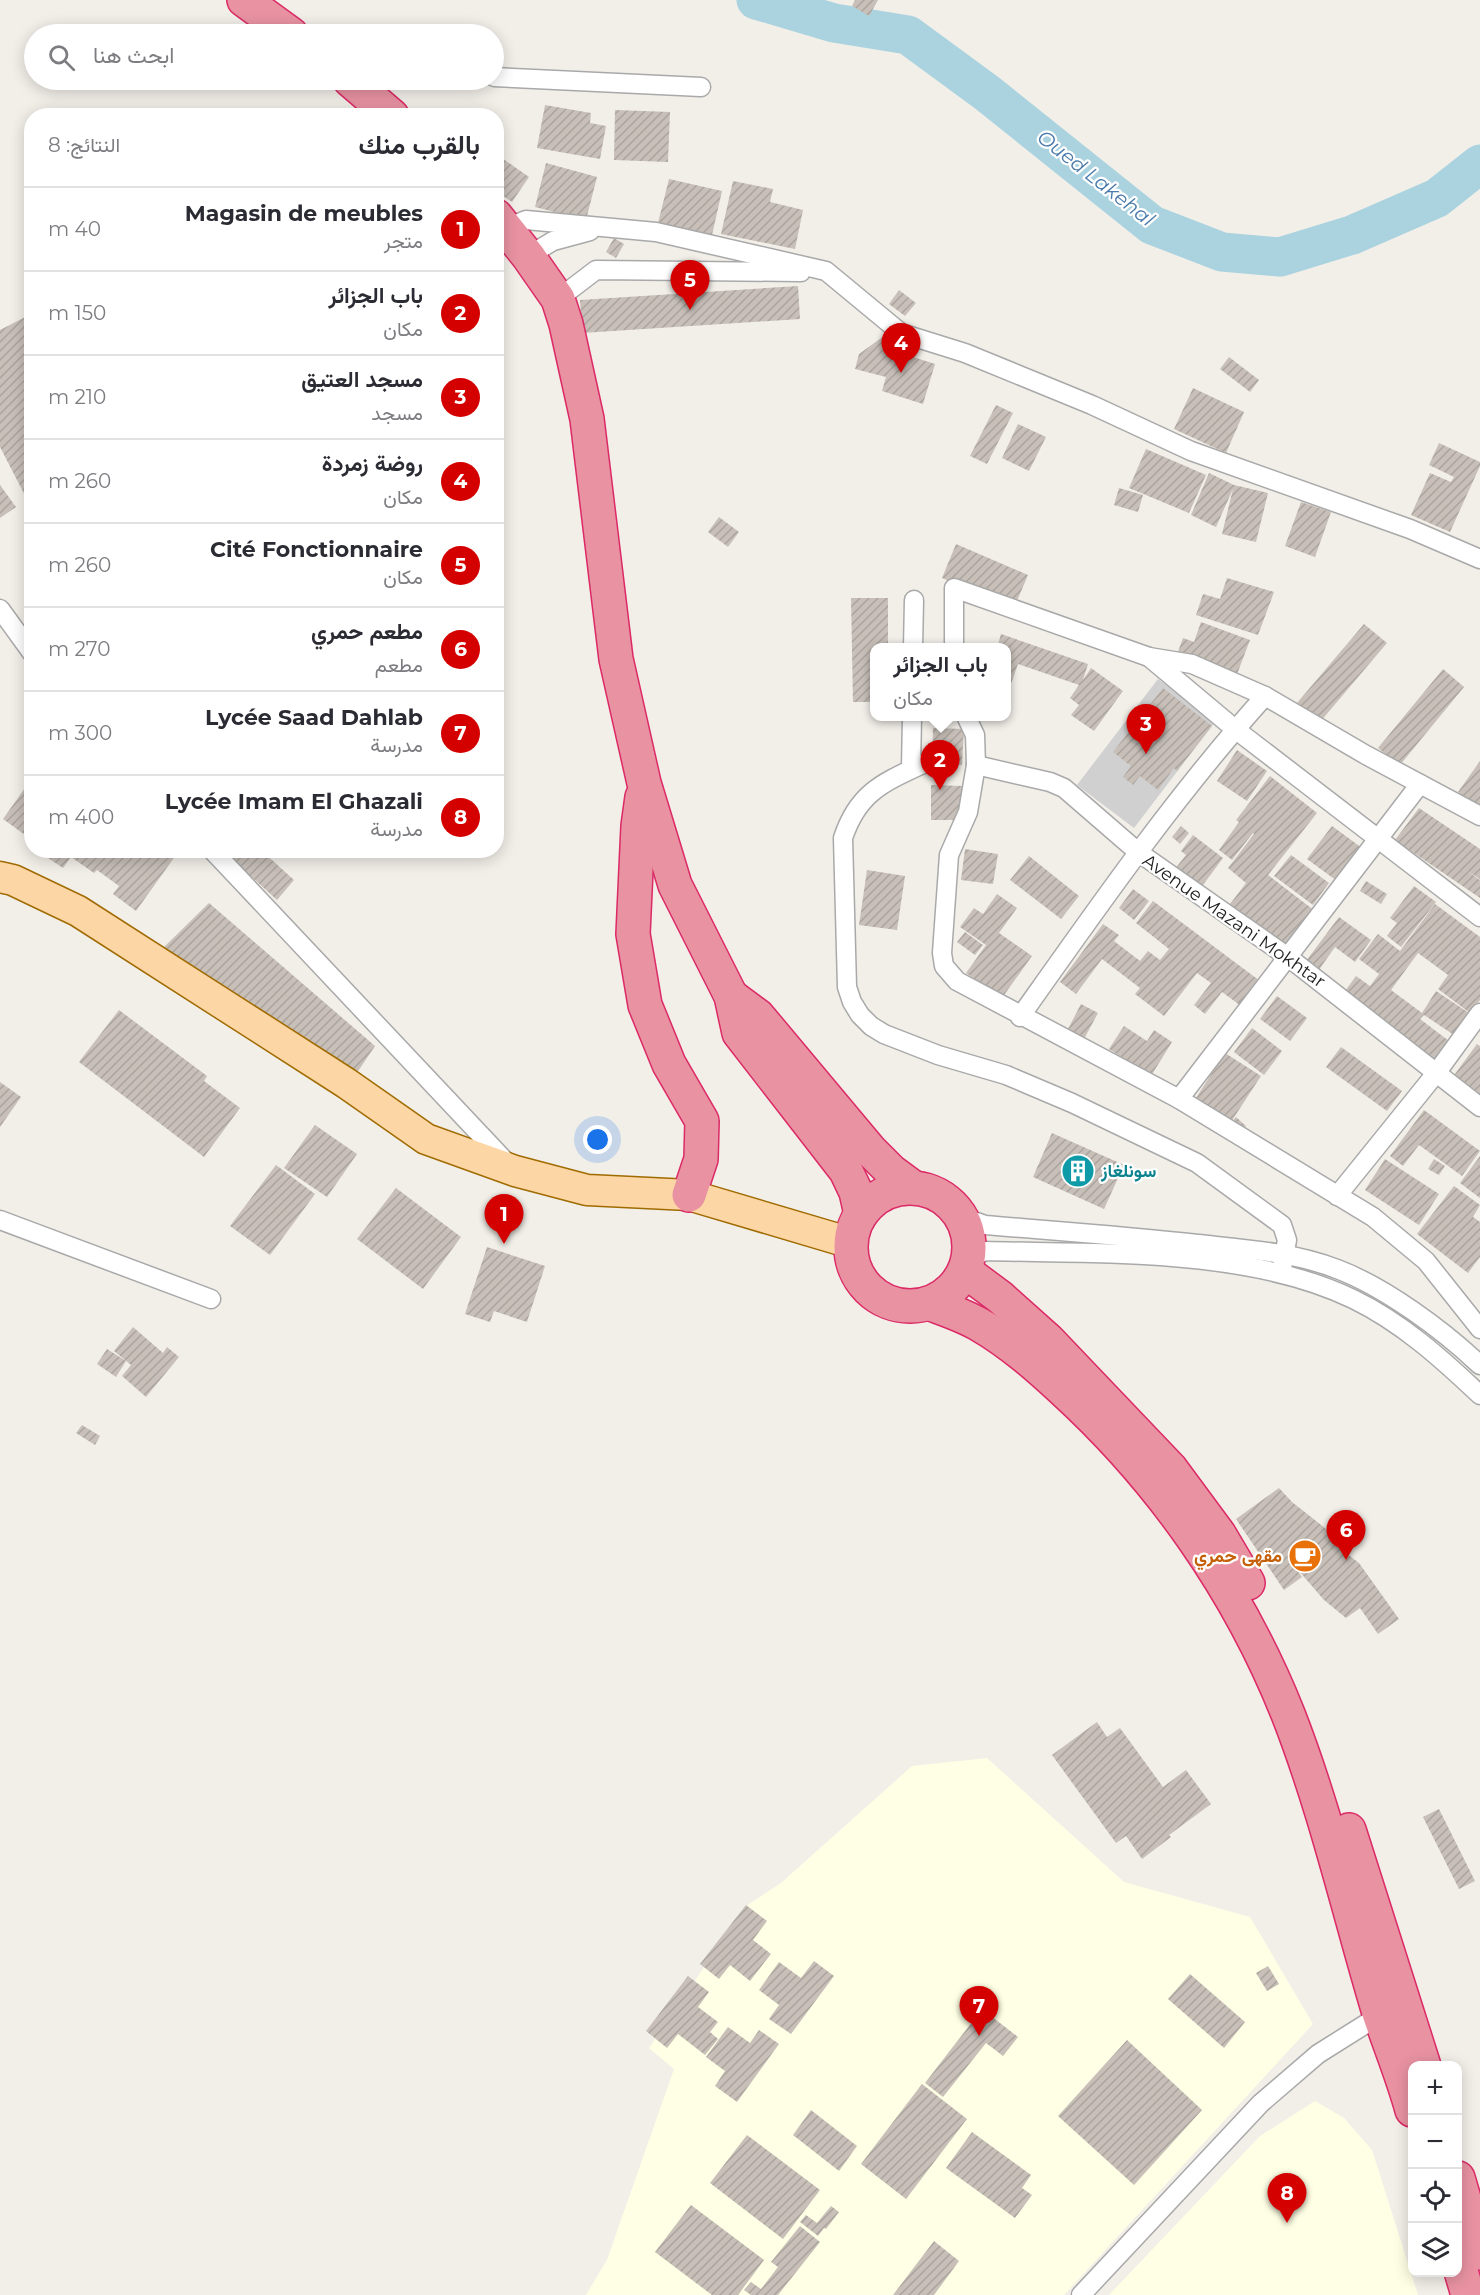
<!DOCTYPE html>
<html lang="ar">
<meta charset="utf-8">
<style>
body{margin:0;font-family:Montserrat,Vazirmatn,sans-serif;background:#f2f2f3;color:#2b2b33;direction:rtl}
.controls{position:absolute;right:18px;bottom:18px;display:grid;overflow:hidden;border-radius:12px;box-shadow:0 3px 15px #0003}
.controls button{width:54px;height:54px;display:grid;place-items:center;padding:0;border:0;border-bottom:2px solid #e1e1e2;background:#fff;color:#2b2b33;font:30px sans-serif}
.you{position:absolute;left:598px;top:1140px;width:21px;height:21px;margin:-15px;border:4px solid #fff;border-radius:50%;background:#1a73e8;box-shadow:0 0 0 9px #1a73e833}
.badge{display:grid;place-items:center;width:39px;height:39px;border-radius:50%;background:#d40000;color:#fff;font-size:20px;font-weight:700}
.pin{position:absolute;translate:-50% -50px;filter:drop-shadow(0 2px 3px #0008)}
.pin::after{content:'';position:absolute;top:32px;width:21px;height:18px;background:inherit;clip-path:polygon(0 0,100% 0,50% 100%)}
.popup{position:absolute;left:870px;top:643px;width:141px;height:78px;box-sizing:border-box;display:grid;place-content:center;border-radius:12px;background:#fff;filter:drop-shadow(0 2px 4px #0005);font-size:20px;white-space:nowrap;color:#7c7c81}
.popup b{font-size:22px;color:#2b2b33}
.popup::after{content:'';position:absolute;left:50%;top:100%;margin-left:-12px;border:12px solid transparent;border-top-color:#fff}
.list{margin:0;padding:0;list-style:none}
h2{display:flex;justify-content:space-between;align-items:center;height:78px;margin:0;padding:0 24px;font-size:26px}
h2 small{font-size:20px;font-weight:400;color:#7c7c81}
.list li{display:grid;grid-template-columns:39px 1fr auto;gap:18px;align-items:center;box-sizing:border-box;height:84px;padding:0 24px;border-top:2px solid #e1e1e2}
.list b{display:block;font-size:22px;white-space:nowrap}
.list p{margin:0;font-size:20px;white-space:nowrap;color:#7c7c81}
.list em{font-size:20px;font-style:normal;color:#7c7c81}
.icon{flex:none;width:33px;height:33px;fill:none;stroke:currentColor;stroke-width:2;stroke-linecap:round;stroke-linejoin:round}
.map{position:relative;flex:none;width:1480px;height:2295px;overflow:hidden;direction:ltr}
.search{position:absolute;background:#fff;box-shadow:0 3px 15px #0003;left:24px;top:24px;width:480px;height:66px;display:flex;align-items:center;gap:15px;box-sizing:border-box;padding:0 21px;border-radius:33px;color:#7c7c81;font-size:22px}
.panel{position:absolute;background:#fff;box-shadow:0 3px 15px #0003;left:24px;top:108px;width:480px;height:750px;border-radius:24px;direction:rtl}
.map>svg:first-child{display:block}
.education{fill:#ffffe5}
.religious{fill:#d0d0d0}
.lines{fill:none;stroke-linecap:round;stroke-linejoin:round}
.river{stroke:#aad3df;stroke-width:39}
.building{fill:url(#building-hatch)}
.street-casing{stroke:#a9a9a9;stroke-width:21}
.primary-casing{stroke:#a06b00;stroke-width:33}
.highway-casing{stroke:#dc2a67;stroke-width:36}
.street{stroke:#fff;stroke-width:18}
.primary{stroke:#fcd6a4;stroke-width:30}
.highway{stroke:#e892a2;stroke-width:33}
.labels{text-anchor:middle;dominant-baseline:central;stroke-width:4.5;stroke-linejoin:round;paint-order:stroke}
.street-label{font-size:18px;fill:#222;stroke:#fff}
.culture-label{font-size:18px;font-weight:bold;fill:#0d838f;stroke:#fff;text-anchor:start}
.food-label{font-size:18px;font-weight:bold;fill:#c56008;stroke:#fff;text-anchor:end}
.water-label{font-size:20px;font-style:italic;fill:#4a7aab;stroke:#fff}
</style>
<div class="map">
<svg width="1480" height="2295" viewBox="0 0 1480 2295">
<defs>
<pattern id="building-hatch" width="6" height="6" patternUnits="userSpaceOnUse" patternTransform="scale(1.5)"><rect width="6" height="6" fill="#c7bfb8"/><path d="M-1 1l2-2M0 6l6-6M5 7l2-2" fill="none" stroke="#aba49e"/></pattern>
</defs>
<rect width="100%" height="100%" fill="#f2efe9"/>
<g class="education">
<path d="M 987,1758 L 1124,1882 L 1250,1917 L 1313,2024 L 1064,2295 L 586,2295 L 607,2260 L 674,2069 L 649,2048 L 746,1906 L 781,1883 L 912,1766 Z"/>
<path d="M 1315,2101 L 1344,2118 L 1372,2150 L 1418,2295 L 1109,2295 L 1260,2136 Z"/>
</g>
<path class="religious" d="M 1158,679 L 1215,722 L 1134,828 L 1077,785 Z"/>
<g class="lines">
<path class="river" d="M 756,0 L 834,23 L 908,35 L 987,93 L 1152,225 L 1222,252 L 1280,257 L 1352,235 L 1437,198 L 1480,164"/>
</g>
<g class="building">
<path d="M 855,0 L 878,0 L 869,16 L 852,6 Z"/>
<path d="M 545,105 L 591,113 L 590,123 L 606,126 L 600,159 L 537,148 Z"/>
<path d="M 615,110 L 670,112 L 668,162 L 614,160 Z"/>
<path d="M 496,154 L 529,177 L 512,202 L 496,191 Z"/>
<path d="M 546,163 L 597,177 L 586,220 L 535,207 Z"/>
<path d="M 669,179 L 722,191 L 712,235 L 658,223 Z"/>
<path d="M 733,181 L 773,189 L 770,202 L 803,210 L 795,249 L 721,234 Z"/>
<path d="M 614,238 L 624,244 L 616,258 L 606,252 Z"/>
<path d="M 798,286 L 800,319 L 582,333 L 580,300 Z"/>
<path d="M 899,290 L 916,303 L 905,316 L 889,304 Z"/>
<path d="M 31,314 L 32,315 L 32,509 L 0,447 L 0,330 Z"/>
<path d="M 884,336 L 904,341 L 907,355 L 935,364 L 923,404 L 882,391 L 886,377 L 855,369 L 859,354 Z"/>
<path d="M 1229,357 L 1259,380 L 1250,392 L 1220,369 Z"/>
<path d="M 1193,388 L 1244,412 L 1226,453 L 1174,429 Z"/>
<path d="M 996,405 L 1013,413 L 987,464 L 970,456 Z"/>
<path d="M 1018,424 L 1046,437 L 1029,471 L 1002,458 Z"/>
<path d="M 1439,443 L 1480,462 L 1480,466 L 1450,532 L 1411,515 L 1430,473 L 1451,482 L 1454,477 L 1429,465 Z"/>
<path d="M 1146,449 L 1206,475 L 1189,513 L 1129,488 Z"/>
<path d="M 1209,473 L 1234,485 L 1268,493 L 1256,542 L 1222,534 L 1233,489 L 1216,527 L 1191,515 Z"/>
<path d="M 0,485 L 16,507 L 0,518 Z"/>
<path d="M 1119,488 L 1143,495 L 1138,512 L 1114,505 Z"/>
<path d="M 1301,502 L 1331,512 L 1315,557 L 1285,546 Z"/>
<path d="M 719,517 L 739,532 L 728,547 L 708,532 Z"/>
<path d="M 956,544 L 1028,575 L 1014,608 L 942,578 Z"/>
<path d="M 32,572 L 32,587 L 24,579 Z"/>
<path d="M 1227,578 L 1274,592 L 1258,635 L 1196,615 L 1203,594 L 1220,599 Z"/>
<path d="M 851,598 L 888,598 L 888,648 L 874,648 L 874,702 L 853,702 Z"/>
<path d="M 1201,622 L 1250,640 L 1236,677 L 1176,657 L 1183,638 L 1194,642 Z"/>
<path d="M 1364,624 L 1387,643 L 1320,722 L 1297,703 Z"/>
<path d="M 1001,634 L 1088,664 L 1083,680 L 1091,668 L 1123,691 L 1094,731 L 1071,715 L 1079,705 L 1070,698 L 1079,685 L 1018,664 L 1006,698 L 1006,648 L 997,648 Z"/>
<path d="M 1443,669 L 1464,687 L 1400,765 L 1378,748 Z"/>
<path d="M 1163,688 L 1212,726 L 1177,771 L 1174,768 L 1158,790 L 1140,776 L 1133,785 L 1123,777 L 1131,766 L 1113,752 Z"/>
<path d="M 933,728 L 964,729 L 962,765 L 932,764 Z"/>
<path d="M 1237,750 L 1267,771 L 1247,801 L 1217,781 Z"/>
<path d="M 1480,761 L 1480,808 L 1458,792 Z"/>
<path d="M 1270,776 L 1317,813 L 1268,875 L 1315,911 L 1283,951 L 1227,908 L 1246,883 L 1228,868 L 1254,834 L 1253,833 L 1232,860 L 1219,850 L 1239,822 L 1236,820 Z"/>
<path d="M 32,778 L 32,840 L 3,819 Z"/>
<path d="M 931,785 L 962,786 L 962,820 L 931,820 Z"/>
<path d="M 1419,808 L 1480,849 L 1480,879 L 1467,871 L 1480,880 L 1480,898 L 1395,840 Z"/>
<path d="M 1181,826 L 1189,833 L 1180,844 L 1172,837 Z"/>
<path d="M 1332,826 L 1362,848 L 1337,881 L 1307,859 Z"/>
<path d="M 1193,835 L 1223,858 L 1200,889 L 1174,870 L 1186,855 L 1181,851 Z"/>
<path d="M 965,849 L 998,854 L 993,884 L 961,880 Z"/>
<path d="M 49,850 L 169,850 L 176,855 L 136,911 L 113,894 L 119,886 L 97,870 L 94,873 L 71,857 L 63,868 L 45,856 Z"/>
<path d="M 222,850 L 261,850 L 294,880 L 277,900 Z"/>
<path d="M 1291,855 L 1329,883 L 1313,905 L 1274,876 Z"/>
<path d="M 1029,856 L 1079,896 L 1061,919 L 1010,880 Z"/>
<path d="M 867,870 L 905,876 L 897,930 L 859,925 Z"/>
<path d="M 1366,881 L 1387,894 L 1381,904 L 1360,891 Z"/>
<path d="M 1414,886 L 1436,902 L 1401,947 L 1387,936 L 1397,923 L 1390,918 Z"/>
<path d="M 1133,889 L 1149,901 L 1134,920 L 1119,908 Z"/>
<path d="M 997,894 L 1017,908 L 999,933 L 1032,956 L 1002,998 L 966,973 L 986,945 L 960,927 L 974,908 L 983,914 Z"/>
<path d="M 1153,901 L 1260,981 L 1241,1006 L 1222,992 L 1205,1014 L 1194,1005 L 1211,983 L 1197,973 L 1164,1016 L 1135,994 L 1140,988 L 1102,959 L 1076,994 L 1060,982 L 1103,924 L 1119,935 L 1114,941 L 1140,961 L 1148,951 L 1160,960 L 1169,949 L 1136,923 Z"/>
<path d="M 209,903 L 375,1046 L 352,1080 L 159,952 Z"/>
<path d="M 1435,904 L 1480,937 L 1480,1000 L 1470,1013 L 1438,989 L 1448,975 L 1418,953 L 1391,990 L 1422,1013 L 1436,991 L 1469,1013 L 1454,1035 L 1424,1015 L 1420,1019 L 1449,1041 L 1430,1065 L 1340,998 L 1356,976 L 1370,986 L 1379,974 L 1359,959 L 1378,934 L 1400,951 Z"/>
<path d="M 1339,917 L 1371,940 L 1355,962 L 1335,947 L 1316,974 L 1303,965 Z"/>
<path d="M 965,932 L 983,945 L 975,955 L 957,942 Z"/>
<path d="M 1277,996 L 1307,1018 L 1290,1041 L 1260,1019 Z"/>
<path d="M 1081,1004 L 1098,1013 L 1084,1039 L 1067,1031 Z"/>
<path d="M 119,1010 L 207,1076 L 204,1081 L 240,1108 L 204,1157 L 79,1062 Z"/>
<path d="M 1124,1026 L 1147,1041 L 1154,1030 L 1172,1042 L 1151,1076 L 1109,1049 Z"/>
<path d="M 1252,1028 L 1282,1051 L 1264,1075 L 1234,1052 Z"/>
<path d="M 1477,1044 L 1480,1046 L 1480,1102 L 1452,1078 Z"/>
<path d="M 1341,1047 L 1402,1091 L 1387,1111 L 1326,1067 Z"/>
<path d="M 1225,1053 L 1261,1076 L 1229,1125 L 1194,1101 Z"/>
<path d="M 0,1082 L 21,1097 L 0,1127 Z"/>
<path d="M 1424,1110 L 1480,1151 L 1462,1176 L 1419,1145 L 1403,1166 L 1390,1156 Z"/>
<path d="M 1236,1117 L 1246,1126 L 1240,1133 L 1230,1124 Z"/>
<path d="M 315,1125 L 357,1154 L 327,1197 L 284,1168 Z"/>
<path d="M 1052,1133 L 1124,1165 L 1104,1209 L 1033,1177 Z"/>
<path d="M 1480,1156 L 1480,1198 L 1460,1183 Z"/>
<path d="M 1385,1159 L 1439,1194 L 1419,1225 L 1365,1190 Z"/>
<path d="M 1434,1159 L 1445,1166 L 1439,1175 L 1428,1169 Z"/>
<path d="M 276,1165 L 315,1194 L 270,1255 L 230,1226 Z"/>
<path d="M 1454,1186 L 1480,1205 L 1473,1217 L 1480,1222 L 1480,1257 L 1468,1273 L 1417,1234 Z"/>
<path d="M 396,1188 L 461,1237 L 423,1289 L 357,1239 Z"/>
<path d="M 487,1247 L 545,1266 L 527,1322 L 494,1311 L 490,1322 L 465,1314 Z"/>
<path d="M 133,1327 L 163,1353 L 167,1347 L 179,1357 L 146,1397 L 122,1376 L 131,1365 L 114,1351 Z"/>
<path d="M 107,1349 L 126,1361 L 116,1377 L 97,1364 Z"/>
<path d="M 82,1425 L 100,1436 L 95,1445 L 76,1433 Z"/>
<path d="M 1279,1488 L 1292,1502 L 1325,1528 L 1342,1550 L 1359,1563 L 1399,1619 L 1378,1634 L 1360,1608 L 1346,1618 L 1324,1600 L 1292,1563 L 1302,1577 L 1284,1590 L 1236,1519 Z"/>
<path d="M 1097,1722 L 1107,1737 L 1120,1728 L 1163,1787 L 1186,1770 L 1211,1804 L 1169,1835 L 1171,1837 L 1142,1859 L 1126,1836 L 1116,1843 L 1052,1755 Z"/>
<path d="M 1439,1809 L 1475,1881 L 1459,1889 L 1423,1817 Z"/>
<path d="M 746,1905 L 767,1921 L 753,1940 L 771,1954 L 750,1981 L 730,1965 L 719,1979 L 700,1964 Z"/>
<path d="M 814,1961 L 834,1976 L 791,2034 L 769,2019 L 779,2005 L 759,1990 L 779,1962 L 801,1978 Z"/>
<path d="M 1268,1966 L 1279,1984 L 1267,1991 L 1256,1973 Z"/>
<path d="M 1190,1974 L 1245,2022 L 1224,2048 L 1168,1999 Z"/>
<path d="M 688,1976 L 709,1992 L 698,2007 L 718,2022 L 710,2032 L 718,2039 L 705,2055 L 678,2034 L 667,2048 L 646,2031 Z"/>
<path d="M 982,2009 L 1018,2037 L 1003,2056 L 986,2043 L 943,2097 L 925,2083 Z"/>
<path d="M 728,2027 L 750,2043 L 759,2030 L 779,2044 L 737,2102 L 715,2086 L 725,2071 L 706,2057 Z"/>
<path d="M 1127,2040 L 1202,2110 L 1134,2185 L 1058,2116 Z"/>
<path d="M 922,2084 L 967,2119 L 906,2199 L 861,2164 Z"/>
<path d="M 811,2110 L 857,2146 L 839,2171 L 793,2135 Z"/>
<path d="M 972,2132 L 1031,2175 L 1022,2188 L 1032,2195 L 1015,2218 L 946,2168 Z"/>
<path d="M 747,2135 L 820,2190 L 783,2239 L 710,2183 Z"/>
<path d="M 691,2205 L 764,2260 L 738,2295 L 712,2295 L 655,2252 Z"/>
<path d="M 831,2206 L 839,2212 L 826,2229 L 824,2228 L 818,2236 L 800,2222 L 806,2215 L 817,2223 Z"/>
<path d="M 800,2226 L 820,2242 L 778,2295 L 751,2295 L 744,2290 L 751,2282 L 761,2289 L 778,2267 L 771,2262 Z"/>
<path d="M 934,2241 L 959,2261 L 934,2295 L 893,2295 Z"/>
</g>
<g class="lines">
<defs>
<g id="street">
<path d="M 494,77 L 701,87"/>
<path d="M 507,228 L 526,220 L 656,232 L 826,271 L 901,333 L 965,353 L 1092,405 L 1191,451 L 1410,529 L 1480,559"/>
<path d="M 528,256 L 553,241 L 590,231"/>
<path d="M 558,299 L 596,270 L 801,272"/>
<path d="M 0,609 L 32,653"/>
<path d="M 913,648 L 914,600"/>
<path d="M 954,648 L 954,588 L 1149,657 L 1192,664 L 1265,696 L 1366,755 L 1480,816"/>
<path d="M 1149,657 L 1235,729 L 1480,917"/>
<path d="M 966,716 L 975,735 L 976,765 L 968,812 L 949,855 L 942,953 L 944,966 L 957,981 L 1179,1099 L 1373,1217 L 1426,1261 L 1480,1329"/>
<path d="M 923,764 C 882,783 858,793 843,838 L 847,987 L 852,1002 L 860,1015 L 871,1026 L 884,1034 L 938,1055 L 1006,1075 L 1072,1103 L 1197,1163 L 1282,1225 L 1287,1240 L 1281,1273"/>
<path d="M 976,765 L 1050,782 L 1064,788 L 1138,852 L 1288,957 L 1480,1107"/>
<path d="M 911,769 L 912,716"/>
<path d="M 212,850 L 508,1164"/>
<path d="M 1020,1017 C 1098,907 1175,796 1265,696"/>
<path d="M 1179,1099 L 1420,784"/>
<path d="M 1337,1196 L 1437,1072 L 1480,1013"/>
<path d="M 962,1217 L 985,1225 C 1056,1231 1127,1236 1198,1244 C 1245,1249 1293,1252 1337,1269 C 1385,1287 1443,1330 1480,1365"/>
<path d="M 0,1220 L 211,1299"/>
<path d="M 969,1259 L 985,1251 C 1101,1254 1247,1248 1353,1299 C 1401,1322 1442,1359 1480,1395"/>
<path d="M 1081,2295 L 1261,2103 L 1318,2054 L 1380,2015"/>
</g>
<path id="primary" d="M 0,877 L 13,880 L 78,911 L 346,1083 L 426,1139 L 515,1171 L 587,1190 L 689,1195 L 851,1243"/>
<g id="highway">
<path d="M 244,0 L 291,34"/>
<path d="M 350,80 L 392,116"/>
<path d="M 496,216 L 528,256 L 558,299 L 566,324 L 587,419 L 616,659 L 644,783 L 675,885 L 731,996 L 739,1033 L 846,1171 L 856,1192 L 861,1214"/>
<path d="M 642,797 L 638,826 L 633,934 L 645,1005 L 669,1064 L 702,1121 L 701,1159 L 689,1195"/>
<path d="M 731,996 L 758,1016 L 871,1151 L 891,1171 L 914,1188"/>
<circle cx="910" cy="1247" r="59"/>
<path d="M 965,1271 L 1000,1297 L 1048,1340 L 1171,1469 L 1219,1534 L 1248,1583"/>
<path d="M 931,1304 C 947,1310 965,1316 980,1325 C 1011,1343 1038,1367 1064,1391 C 1162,1481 1239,1591 1288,1714 C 1326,1811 1349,1913 1379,2013 C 1390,2046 1403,2077 1412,2110"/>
<path d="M 1349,1830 L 1424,2066"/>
<path d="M 1458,2178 L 1480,2253"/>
<path d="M 1458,2261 L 1468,2295"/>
</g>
</defs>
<use href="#street" class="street-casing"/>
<use href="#primary" class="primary-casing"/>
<use href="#highway" class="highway-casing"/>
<use href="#street" class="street"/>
<use href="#primary" class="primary"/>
<use href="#highway" class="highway"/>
</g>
<defs>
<symbol id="building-disc" viewBox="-11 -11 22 22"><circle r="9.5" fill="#0f9aa8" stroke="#fff"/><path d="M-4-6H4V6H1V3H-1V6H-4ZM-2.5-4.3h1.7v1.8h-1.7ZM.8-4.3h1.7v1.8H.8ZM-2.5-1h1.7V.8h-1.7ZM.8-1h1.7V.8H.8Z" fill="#fff"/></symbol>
<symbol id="cafe-disc" viewBox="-11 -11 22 22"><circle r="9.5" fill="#e8710a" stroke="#fff"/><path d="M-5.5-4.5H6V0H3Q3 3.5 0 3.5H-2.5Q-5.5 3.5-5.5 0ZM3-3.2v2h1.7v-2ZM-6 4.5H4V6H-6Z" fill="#fff"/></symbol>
</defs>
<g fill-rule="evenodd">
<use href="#building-disc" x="1059" y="1152" width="38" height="38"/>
<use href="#cafe-disc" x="1286" y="1537" width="38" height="38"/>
</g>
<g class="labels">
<g class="street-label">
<text transform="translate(1234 921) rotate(35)">Avenue Mazani Mokhtar</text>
</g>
<g class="culture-label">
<text x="1101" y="1171">سونلغاز</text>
</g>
<g class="food-label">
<text x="1282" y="1556">مقهى حمري</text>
</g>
<g class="water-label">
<text transform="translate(1096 178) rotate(38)">Oued Lakehal</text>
</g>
</g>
</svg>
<div class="controls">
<button>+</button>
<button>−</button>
<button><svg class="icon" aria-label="locate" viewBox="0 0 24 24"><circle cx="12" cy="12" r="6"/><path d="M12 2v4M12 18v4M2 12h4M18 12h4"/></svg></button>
<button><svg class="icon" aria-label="layers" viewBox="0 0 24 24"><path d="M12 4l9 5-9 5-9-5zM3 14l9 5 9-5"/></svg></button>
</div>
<div class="you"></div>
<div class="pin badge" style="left:504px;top:1244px">1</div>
<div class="pin badge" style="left:940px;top:790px">2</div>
<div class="popup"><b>باب الجزائر</b>مكان</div>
<div class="pin badge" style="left:1146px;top:754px">3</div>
<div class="pin badge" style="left:901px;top:373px">4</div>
<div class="pin badge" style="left:690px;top:310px">5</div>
<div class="pin badge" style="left:1346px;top:1560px">6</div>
<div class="pin badge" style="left:979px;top:2036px">7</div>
<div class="pin badge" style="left:1287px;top:2223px">8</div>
<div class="search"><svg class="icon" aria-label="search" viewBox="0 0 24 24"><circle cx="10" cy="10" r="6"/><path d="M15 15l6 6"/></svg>ابحث هنا</div>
<section class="panel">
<h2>بالقرب منك<small>النتائج: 8</small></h2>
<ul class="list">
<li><span class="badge">1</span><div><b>Magasin de meubles</b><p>متجر</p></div><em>40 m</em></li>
<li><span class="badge">2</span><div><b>باب الجزائر</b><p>مكان</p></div><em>150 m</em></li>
<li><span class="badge">3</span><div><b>مسجد العتيق</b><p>مسجد</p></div><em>210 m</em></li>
<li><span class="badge">4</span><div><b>روضة زمردة</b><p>مكان</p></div><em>260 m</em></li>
<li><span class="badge">5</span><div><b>Cité Fonctionnaire</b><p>مكان</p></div><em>260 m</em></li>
<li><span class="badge">6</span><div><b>مطعم حمري</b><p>مطعم</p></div><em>270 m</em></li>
<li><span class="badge">7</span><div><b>Lycée Saad Dahlab</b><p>مدرسة</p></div><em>300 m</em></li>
<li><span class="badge">8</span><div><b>Lycée Imam El Ghazali</b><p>مدرسة</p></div><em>400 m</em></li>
</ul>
</section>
</div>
